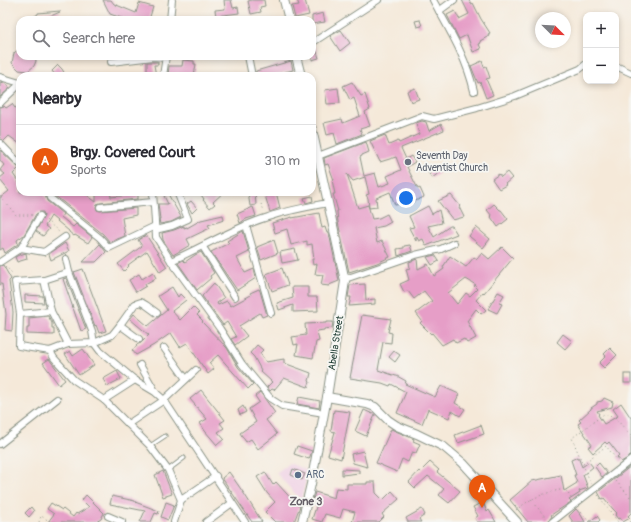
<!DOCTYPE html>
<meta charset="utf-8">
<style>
body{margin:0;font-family:Pangolin,sans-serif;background:#f2f2f3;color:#2b2b33}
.controls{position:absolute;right:12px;top:12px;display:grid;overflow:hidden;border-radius:8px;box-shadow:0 2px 6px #0003}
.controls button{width:36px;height:36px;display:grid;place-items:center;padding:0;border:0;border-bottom:1px solid #e1e1e2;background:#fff;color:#2b2b33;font:20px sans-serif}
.compass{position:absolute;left:535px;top:12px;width:36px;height:36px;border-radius:50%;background:#fff;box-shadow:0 2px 6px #0003;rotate:114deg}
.you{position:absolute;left:406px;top:198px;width:14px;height:14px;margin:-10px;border:3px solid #fff;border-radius:50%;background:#1a73e8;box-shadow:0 0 0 6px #1a73e833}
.badge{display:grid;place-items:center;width:26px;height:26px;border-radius:50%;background:#ea580c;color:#fff;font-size:13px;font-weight:700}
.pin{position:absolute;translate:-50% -33px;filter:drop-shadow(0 1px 2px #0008)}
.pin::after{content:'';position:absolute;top:21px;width:14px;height:12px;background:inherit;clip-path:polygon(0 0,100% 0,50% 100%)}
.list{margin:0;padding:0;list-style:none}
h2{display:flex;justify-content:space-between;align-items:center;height:52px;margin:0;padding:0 16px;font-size:17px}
h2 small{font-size:13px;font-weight:400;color:#7c7c81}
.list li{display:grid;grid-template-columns:26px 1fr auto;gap:12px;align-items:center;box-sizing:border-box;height:72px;padding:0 16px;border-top:1px solid #e1e1e2}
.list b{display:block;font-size:15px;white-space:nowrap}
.list p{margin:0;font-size:13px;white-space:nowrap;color:#7c7c81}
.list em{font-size:13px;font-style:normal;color:#7c7c81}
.icon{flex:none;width:22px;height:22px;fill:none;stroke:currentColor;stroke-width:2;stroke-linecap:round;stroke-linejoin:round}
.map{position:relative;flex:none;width:631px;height:522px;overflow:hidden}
.search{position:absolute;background:#fff;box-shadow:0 2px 6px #0003;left:16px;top:16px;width:300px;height:44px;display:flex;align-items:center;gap:10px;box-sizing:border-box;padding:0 14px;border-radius:12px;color:#7c7c81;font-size:15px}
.panel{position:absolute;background:#fff;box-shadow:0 2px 6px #0003;left:16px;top:72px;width:300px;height:124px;border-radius:12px}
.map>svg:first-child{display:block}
.built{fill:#f0d0e4}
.building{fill:#e69ec7;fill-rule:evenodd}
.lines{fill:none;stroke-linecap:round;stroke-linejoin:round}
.service-casing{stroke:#8a9386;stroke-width:5}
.minor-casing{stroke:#8a9386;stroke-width:8}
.tertiary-casing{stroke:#8a9386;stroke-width:10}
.path{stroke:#8a9386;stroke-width:1;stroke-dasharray:1 3;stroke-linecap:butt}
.service{stroke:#fff;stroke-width:3}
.minor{stroke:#fff;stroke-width:6}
.tertiary{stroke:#fff;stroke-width:8}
.worship-dot{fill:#6b7280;stroke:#f6f6f2;stroke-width:1.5}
.service-dot{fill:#5c6f8a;stroke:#f6f6f2;stroke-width:1.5}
.labels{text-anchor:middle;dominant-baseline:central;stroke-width:3.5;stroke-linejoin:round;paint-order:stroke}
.worship-label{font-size:10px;fill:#5b616d;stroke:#f6f6f2;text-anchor:start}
.street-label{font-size:10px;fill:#1f3d34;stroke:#f6f6f2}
.service-label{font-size:10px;fill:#4e5e75;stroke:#f6f6f2;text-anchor:start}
.neighbourhood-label{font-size:11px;font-weight:bold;fill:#655f67;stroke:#f6f6f2}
</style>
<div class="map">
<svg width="631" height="522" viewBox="0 0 631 522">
<rect width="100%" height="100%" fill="#f6f6f2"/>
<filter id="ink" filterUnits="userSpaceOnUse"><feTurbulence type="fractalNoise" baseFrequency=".025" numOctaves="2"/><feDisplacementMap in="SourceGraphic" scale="8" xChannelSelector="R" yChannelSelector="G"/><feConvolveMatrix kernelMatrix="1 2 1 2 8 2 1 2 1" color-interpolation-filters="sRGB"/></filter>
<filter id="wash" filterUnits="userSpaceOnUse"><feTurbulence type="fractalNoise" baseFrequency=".012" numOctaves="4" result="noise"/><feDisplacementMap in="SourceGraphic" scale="16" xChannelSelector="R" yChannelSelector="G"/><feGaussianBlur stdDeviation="0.9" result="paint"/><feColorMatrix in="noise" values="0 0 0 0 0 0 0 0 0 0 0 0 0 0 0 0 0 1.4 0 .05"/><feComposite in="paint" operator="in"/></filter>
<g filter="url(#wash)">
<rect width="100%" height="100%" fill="#f5e9d9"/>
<path class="built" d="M 289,463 L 308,471 L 301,500 L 276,473 Z"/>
<g id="blocks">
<g class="building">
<path d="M 103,0 L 111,0 L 114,4 L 136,13 L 139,3 L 153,7 L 149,20 L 127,20 L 110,14 Z"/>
<path d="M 224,0 L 231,0 L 233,8 L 238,7 L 239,13 L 216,16 L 215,10 L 225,9 Z"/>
<path d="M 252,0 L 264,0 L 265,6 L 260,7 L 261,12 L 251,14 L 248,1 Z"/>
<path d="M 297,0 L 305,0 L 309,15 L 295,18 L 292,6 L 299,5 Z"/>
<path d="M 462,0 L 469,0 L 471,4 L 473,3 L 481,19 L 490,33 L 488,34 L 489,36 L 480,41 L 481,43 L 479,44 L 481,49 L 473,52 L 467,35 L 459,39 L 447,15 L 455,11 L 459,19 L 469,14 Z"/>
<path d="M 60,11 L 60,12 L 41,20 L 29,20 L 38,14 L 38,13 Z"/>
<path d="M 323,13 L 325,22 L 312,24 L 312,16 Z"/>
<path d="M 420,20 L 422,26 L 417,27 L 415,21 Z"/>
<path d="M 341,30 L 350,43 L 340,51 L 330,36 Z"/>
<path d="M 312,46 L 315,46 L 319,58 L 312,60 Z"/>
<path d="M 20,48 L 20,56 L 35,56 L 36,61 L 34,66 L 28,71 L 19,70 L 12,63 L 14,53 Z"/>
<path d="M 183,60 L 194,61 L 194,64 L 196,64 L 194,76 L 168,76 L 169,66 L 182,66 Z"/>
<path d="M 291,61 L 293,70 L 270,76 L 256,76 L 256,71 Z"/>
<path d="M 482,61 L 484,67 L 486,66 L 490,78 L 486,79 L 493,95 L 486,98 L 480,82 L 478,83 L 471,66 Z"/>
<path d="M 147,62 L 158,62 L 158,65 L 154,65 L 156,76 L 147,76 Z"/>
<path d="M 58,65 L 62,69 L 66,76 L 56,76 L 52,71 Z"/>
<path d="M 0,82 L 4,83 L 10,88 L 0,97 Z"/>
<path d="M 352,82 L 361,96 L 365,94 L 370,109 L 365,112 L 370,126 L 360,129 L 362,134 L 337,144 L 334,133 L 327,135 L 324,123 L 342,119 L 343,123 L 360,116 L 354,98 L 350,100 L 343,86 Z"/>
<path d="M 338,88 L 340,103 L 327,104 L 325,90 Z"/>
<path d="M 415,88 L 419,99 L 411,102 L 407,91 Z"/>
<path d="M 12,104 L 15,108 L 20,105 L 20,144 L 9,136 L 4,141 L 0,139 L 0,107 L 4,106 L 6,108 Z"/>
<path d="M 422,121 L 426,122 L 429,131 L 441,124 L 444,130 L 401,148 L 406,159 L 411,156 L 415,162 L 407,167 L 418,189 L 420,188 L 424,197 L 411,203 L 411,202 L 395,205 L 390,192 L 376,198 L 377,207 L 369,208 L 368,198 L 366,195 L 369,194 L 365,177 L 353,181 L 347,174 L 358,208 L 368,205 L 372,219 L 379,218 L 387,214 L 391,222 L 384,226 L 374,228 L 377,243 L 382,241 L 390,257 L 377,263 L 349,272 L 338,222 L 337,211 L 338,211 L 333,194 L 335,194 L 332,180 L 334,180 L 328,164 L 325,165 L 324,158 L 366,142 L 369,152 L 362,155 L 362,156 L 360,157 L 364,176 L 375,173 L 379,187 L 390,183 L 387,176 L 401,170 L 396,157 L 380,162 L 370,141 L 385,135 L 389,145 L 398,141 L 399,143 L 419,134 L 416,123 Z"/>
<path d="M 0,150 L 19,168 L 13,174 L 20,184 L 20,192 L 44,192 L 47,201 L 63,214 L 61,217 L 73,227 L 76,224 L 92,237 L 88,243 L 75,235 L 74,236 L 69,232 L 69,231 L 51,216 L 45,226 L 49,229 L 43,236 L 36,231 L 44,216 L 43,212 L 40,212 L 36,214 L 24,235 L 17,240 L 18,244 L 5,253 L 3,248 L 0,250 L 0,198 L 9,191 L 0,180 L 0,178 L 5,174 L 0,170 L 4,165 L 0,160 Z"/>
<path d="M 435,168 L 439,173 L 432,178 L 428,172 Z"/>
<path d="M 507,172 L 512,178 L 505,184 L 506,185 L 499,189 L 492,179 L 499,174 L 501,177 Z"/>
<path d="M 53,192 L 83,192 L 96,202 L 96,192 L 110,192 L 111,197 L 138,194 L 138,199 L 100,203 L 97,204 L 96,207 L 97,210 L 100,211 L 136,208 L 136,215 L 122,218 L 125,236 L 110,242 L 103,234 L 54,195 Z"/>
<path d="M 199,192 L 224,192 L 213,202 L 215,204 L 210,208 L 203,200 L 204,199 Z"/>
<path d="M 248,192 L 255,192 L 256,205 L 250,206 Z"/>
<path d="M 264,192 L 276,192 L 280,208 L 270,212 Z"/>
<path d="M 168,194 L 181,217 L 171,222 L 160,224 L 159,219 L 160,219 L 158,204 L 168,204 L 164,196 Z"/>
<path d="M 451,195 L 460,206 L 459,207 L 464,217 L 453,220 L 438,201 Z"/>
<path d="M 312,196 L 313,201 L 306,203 L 304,198 Z"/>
<path d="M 191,201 L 197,208 L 192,213 L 187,204 Z"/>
<path d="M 494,204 L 500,210 L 501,210 L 508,219 L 498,227 L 491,217 L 492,216 L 487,210 Z"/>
<path d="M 428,206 L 432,214 L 439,210 L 442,223 L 428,226 L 434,237 L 450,226 L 452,226 L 457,234 L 426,246 L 423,239 L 419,241 L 416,236 L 416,241 L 409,228 L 414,227 L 409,216 Z"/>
<path d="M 253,207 L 256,216 L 246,219 L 240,223 L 237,214 Z"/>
<path d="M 319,213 L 322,228 L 325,227 L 327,233 L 329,233 L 339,281 L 329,285 L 329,286 L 321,285 L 323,275 L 315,274 L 317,264 L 313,265 L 312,259 L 314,259 L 312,244 L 307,245 L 307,241 L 291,245 L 287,229 L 275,233 L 272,223 L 292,217 L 292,218 Z"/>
<path d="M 223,215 L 224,220 L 208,225 L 210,228 L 187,239 L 190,245 L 173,255 L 163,240 L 162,233 L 174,230 L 184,226 L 184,228 L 187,227 L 187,228 L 201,220 Z"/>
<path d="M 476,227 L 490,239 L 483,248 L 469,236 Z"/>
<path d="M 243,231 L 249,252 L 237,258 L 245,273 L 254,269 L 256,278 L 237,290 L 211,252 L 229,243 L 227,241 Z"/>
<path d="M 146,235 L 167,267 L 160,272 L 147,251 L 128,265 L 129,266 L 124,271 L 118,264 L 142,246 L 138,240 Z"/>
<path d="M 274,240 L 278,253 L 261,260 L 257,247 Z"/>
<path d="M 65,243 L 69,251 L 51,260 L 49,254 Z"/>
<path d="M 100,244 L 106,252 L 96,262 L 83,262 Z"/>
<path d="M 410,245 L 412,251 L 398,256 L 397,249 L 404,248 L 404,246 Z"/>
<path d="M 502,247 L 513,258 L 484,293 L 483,292 L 476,300 L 486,310 L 481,314 L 476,309 L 467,321 L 476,338 L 467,343 L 464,339 L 456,343 L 453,339 L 442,345 L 432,333 L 431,334 L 420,323 L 422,321 L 416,313 L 432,301 L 424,291 L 414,299 L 408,291 L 404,292 L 400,284 L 409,280 L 406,269 L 410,268 L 409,262 L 417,259 L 418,269 L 428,264 L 434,276 L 444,269 L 443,267 L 450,256 L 466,267 L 474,257 L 477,259 L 482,253 L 489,259 ZM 466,279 L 476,285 L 474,286 L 477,289 L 470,296 L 466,293 L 457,304 L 448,293 Z"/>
<path d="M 295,249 L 298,260 L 282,263 L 280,252 Z"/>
<path d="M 201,252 L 214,273 L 210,276 L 211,278 L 197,290 L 178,263 L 183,260 L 185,262 L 195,255 Z"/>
<path d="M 26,253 L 27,259 L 17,262 L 15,257 L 19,255 Z"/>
<path d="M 435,255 L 439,261 L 432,265 L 427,257 Z"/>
<path d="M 3,265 L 11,279 L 9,281 L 13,312 L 12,331 L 5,330 L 6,314 L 2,284 L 0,285 L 0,266 Z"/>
<path d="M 282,268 L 288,285 L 272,291 L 266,274 Z"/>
<path d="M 83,269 L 106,331 L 99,333 L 96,325 L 95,326 L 74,272 Z"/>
<path d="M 153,272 L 156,278 L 145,284 L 146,286 L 136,292 L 129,280 L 139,274 L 142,279 Z"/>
<path d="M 66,278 L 86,329 L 81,331 L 63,279 Z"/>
<path d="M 214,283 L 224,298 L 217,303 L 218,305 L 227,301 L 231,306 L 251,295 L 250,293 L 259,289 L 260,291 L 267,315 L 262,317 L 260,313 L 239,326 L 247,336 L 235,345 L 231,339 L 236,337 L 227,322 L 223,325 L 202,296 Z"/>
<path d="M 365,284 L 366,300 L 375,299 L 375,304 L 349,306 L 351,297 L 348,297 L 350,285 Z"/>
<path d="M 172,287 L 178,297 L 180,294 L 186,300 L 172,311 L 180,320 L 193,307 L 199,313 L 197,315 L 203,321 L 202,322 L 227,348 L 238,367 L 253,384 L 248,389 L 218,355 L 209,363 L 214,369 L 208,374 L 187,343 L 180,347 L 171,333 L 154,345 L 136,355 L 132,350 L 137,346 L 136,345 L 141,343 L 149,335 L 130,319 L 134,314 L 148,326 L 167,310 L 158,296 Z"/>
<path d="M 292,287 L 308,287 L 308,297 L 317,297 L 318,311 L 293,312 L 293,305 L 279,310 L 277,303 L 293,298 Z"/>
<path d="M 498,292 L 504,295 L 499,303 L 502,304 L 497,313 L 488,309 Z"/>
<path d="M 25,295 L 43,296 L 44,303 L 25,302 Z"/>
<path d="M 362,315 L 391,319 L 388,332 L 392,333 L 391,343 L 383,342 L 378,370 L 396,376 L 397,376 L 406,381 L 405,384 L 435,397 L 441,386 L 459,394 L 455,403 L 465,409 L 460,416 L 452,411 L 449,418 L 428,409 L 422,424 L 397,413 L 406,392 L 391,384 L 390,386 L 382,383 L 350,378 Z"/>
<path d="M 48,316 L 52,323 L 52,328 L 54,328 L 54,335 L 27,334 L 27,328 L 29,328 L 29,318 Z"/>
<path d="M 326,322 L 333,322 L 332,328 L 324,329 L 324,330 L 317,331 L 319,341 L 316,342 L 313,358 L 296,355 L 298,344 L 294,345 L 292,337 L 306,335 L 305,324 L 326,323 Z"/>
<path d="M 563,334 L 572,341 L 565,349 L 557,342 Z"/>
<path d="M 257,345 L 263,350 L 260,353 L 266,362 L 284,359 L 284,363 L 311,373 L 309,381 L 310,382 L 308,387 L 284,378 L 274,390 L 272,389 L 270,391 L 267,387 L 272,382 L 260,371 L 261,370 L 254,357 L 250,353 Z"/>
<path d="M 610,348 L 617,355 L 604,368 L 599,363 L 606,356 L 604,354 Z"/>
<path d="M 83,349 L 94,365 L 79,375 L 65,354 L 70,351 L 73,356 Z"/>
<path d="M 394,351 L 400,355 L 395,362 L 389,357 Z"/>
<path d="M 49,359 L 65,380 L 59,385 L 43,363 Z"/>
<path d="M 117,371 L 121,379 L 107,386 L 103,379 Z"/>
<rect x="624" y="374" width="7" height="9"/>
<path d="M 201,390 L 225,420 L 220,423 L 224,428 L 218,432 L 224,439 L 217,445 L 205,431 L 200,423 L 207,419 L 190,399 Z"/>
<path d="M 260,392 L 275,413 L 266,420 L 277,434 L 258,449 L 251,439 L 246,442 L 240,433 L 256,422 L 249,409 L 259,402 L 255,396 Z"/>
<path d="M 299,397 L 320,401 L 319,408 L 297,404 Z"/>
<path d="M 604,398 L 613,402 L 612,407 L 597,411 L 599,414 L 598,415 L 604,424 L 618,416 L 613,409 L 621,403 L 631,418 L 631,456 L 621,462 L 617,457 L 619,455 L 609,442 L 607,444 L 605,442 L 593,453 L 588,447 L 592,445 L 578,424 L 581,422 L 579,420 L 591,409 L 591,408 L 597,404 L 597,402 L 602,401 Z"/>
<path d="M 243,406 L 246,412 L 240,415 L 238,410 Z"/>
<path d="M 334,410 L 350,412 L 341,459 L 328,455 L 335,432 L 331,431 Z"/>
<path d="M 364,410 L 375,415 L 366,436 L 355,431 Z"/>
<path d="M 481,425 L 484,434 L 458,443 L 455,435 Z"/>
<path d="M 391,429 L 414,439 L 413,441 L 420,444 L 416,453 L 412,452 L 408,462 L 402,459 L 397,472 L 376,463 Z"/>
<path d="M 297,446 L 312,451 L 309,459 L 294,454 Z"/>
<path d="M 363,451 L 367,467 L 353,463 L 351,454 Z"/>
<path d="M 578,457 L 582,467 L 589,462 L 593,467 L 583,475 L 588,488 L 579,491 L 580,493 L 569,500 L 571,502 L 551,515 L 552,516 L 548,522 L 528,522 L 510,500 L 532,481 L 561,475 L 564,491 L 577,483 L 574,475 L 576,475 L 571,460 Z"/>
<path d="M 430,462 L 439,470 L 437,472 L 460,491 L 449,503 L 439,495 L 444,489 L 428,476 L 415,488 L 409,482 L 419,471 L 420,472 Z"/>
<path d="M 599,463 L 607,473 L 602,477 L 595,467 Z"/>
<path d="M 631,466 L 631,513 L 628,516 L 630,518 L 623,522 L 620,518 L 618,519 L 615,515 L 617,513 L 613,509 L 604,498 L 602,499 L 598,492 Z"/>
<path d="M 293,469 L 305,474 L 302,480 L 291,475 Z"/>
<path d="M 342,469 L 359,470 L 359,473 L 342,475 Z"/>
<path d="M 163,471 L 172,494 L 163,497 L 155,475 Z"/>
<path d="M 229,472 L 245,495 L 262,522 L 252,522 L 222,478 Z"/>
<path d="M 265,472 L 273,485 L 276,482 L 297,505 L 300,506 L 294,522 L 275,522 L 265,512 L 275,502 L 267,493 L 257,477 Z"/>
<path d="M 367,482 L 375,482 L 376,493 L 383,500 L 392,491 L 399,499 L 382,514 L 384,517 L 379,522 L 352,522 L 355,512 L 343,509 L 340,518 L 325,514 L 322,522 L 312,519 L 317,504 L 312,503 L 315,492 L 334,498 L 336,488 L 347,489 L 347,484 L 367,484 Z"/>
<path d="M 86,495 L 104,513 L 101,519 L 96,522 L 48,522 L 54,514 L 47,509 L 51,503 L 62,510 L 63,509 L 73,517 L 76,513 L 77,514 L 89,507 L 82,500 Z"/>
<path d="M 112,496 L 135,501 L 135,502 L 159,511 L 158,514 L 155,513 L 151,522 L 140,522 L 145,511 L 110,504 Z"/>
<path d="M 166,502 L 174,505 L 168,520 L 161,517 Z"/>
<path d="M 483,502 L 487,512 L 489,510 L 496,522 L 477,522 L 475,518 L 478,516 L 473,507 Z"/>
<path d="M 31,507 L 34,511 L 29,517 L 25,513 Z"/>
<path d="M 422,509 L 425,515 L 419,519 L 421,522 L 408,522 L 406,518 Z"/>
<path d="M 576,509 L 581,515 L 585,522 L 573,522 L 569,516 Z"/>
<path d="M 597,516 L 600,520 L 598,522 L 589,522 Z"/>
</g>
</g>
</g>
<g filter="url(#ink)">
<use href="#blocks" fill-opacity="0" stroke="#8a9386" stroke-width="1"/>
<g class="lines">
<defs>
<g id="service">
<path d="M 150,446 L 165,436"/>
<path d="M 168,470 L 184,458"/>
</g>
<g id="minor">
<path d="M 433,0 L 439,11 L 454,0"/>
<path d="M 439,11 C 454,38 467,61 474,91"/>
<path d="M 170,20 L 172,0"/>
<path d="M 312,42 L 315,41 L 378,0"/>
<path d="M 248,56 L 252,76"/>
<path d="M 111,62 L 153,57 L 165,58"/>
<path d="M 616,66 L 631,73"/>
<path d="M 163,76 L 166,56"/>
<path d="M 0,77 L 20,83"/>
<path d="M 0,103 L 20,84"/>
<path d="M 0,143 L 20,164"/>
<path d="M 318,156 L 422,116 L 434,119 L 477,108 L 515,96 L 580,69 L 586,64"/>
<path d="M 48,192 L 50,198 L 100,238 L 109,248 L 155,226"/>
<path d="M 153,192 L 156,237 L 171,261 L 220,329 L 242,364 L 271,399 L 282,406 L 324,413"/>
<path d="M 100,207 L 153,202"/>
<path d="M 246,225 L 271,313"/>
<path d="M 155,230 L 172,226 L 188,219 L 177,192"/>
<path d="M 203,247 L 235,297"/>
<path d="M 21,248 L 44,252 L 65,237"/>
<path d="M 66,259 L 69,272 L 92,331 L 94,343 L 100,351 L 135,380 L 155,392 L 164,400 L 245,522"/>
<path d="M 171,261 C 203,247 235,227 268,217 C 288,210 308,207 328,203"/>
<path d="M 0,262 L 21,248 L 40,216"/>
<path d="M 69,272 L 44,280 L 15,282 L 20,314 L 19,346 L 50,351 L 68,344 L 94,343 L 112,335 L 120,325 L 135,304 L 141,302 L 146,305 L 157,313"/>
<path d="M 345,279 L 415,255 L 441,249 L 454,243"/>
<path d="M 44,280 L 51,311 L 68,344"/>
<path d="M 20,314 L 51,311"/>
<path d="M 120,325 L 139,339"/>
<path d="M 164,348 L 186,379"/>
<path d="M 50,351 L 54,358 L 74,380 L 104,400 L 150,446 L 168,470 L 181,500 L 174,522"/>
<path d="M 140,365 L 155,391"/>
<path d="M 104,400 L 135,380"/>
<path d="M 128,424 L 164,400 L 196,370"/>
<path d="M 0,444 L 57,399"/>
<path d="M 181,500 L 216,476"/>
<path d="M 108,516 L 122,522"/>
<path d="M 206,522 L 232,503"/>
<path d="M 552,522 L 631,460"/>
</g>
<g id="tertiary">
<path d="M 284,0 L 289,20"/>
<path d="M 296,56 L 301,76"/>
<path d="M 327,397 L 367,404 L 375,407 L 388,420 L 397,426 L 417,434 L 444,447 L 463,463 L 517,522"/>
<path d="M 302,522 L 311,484 L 327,397 L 345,281 L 312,129"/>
</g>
</defs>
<use href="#service" class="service-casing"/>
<use href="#minor" class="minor-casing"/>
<use href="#tertiary" class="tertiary-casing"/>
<g class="path">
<path d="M 0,196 L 16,215 L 33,215"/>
<path d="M 261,204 L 264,210"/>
<path d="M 46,220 L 60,233"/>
<path d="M 5,266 L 12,273"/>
<path d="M 583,464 L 606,446 L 618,461"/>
<path d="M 616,481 L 631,498"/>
<path d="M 591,484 L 572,438 L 604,414 C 617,417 623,427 631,436"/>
<path d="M 598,495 L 618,522"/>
<path d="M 531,499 L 546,518"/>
<path d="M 579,509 L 589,522"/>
<path d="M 516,510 C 533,497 543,493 565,489 L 571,498"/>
<path d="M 39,522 L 41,516 L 51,522"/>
<path d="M 630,522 L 631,521"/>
</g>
<use href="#service" class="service"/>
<use href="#minor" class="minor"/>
<use href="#tertiary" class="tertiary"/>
</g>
</g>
<circle class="worship-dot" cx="408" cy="162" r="4"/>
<circle class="service-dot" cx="298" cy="475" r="4"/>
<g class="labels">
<g class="worship-label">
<text x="416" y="156">Seventh Day<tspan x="416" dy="12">Adventist Church</tspan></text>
</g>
<g class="street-label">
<text transform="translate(336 343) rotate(-81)">Abella Street</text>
</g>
<g class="service-label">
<text x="306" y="475">ARC</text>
</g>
<g class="neighbourhood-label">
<text x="306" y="501">Zone 3</text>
</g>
</g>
</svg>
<div class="controls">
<button>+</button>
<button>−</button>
</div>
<svg class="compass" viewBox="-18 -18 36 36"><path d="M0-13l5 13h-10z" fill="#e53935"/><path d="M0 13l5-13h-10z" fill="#7c7c81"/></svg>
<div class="you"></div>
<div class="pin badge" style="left:482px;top:508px">A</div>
<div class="search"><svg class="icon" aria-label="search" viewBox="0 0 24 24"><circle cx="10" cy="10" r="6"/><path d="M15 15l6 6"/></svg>Search here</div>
<section class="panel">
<h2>Nearby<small></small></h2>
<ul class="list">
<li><span class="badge">A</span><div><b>Brgy. Covered Court</b><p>Sports</p></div><em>310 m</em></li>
</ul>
</section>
</div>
